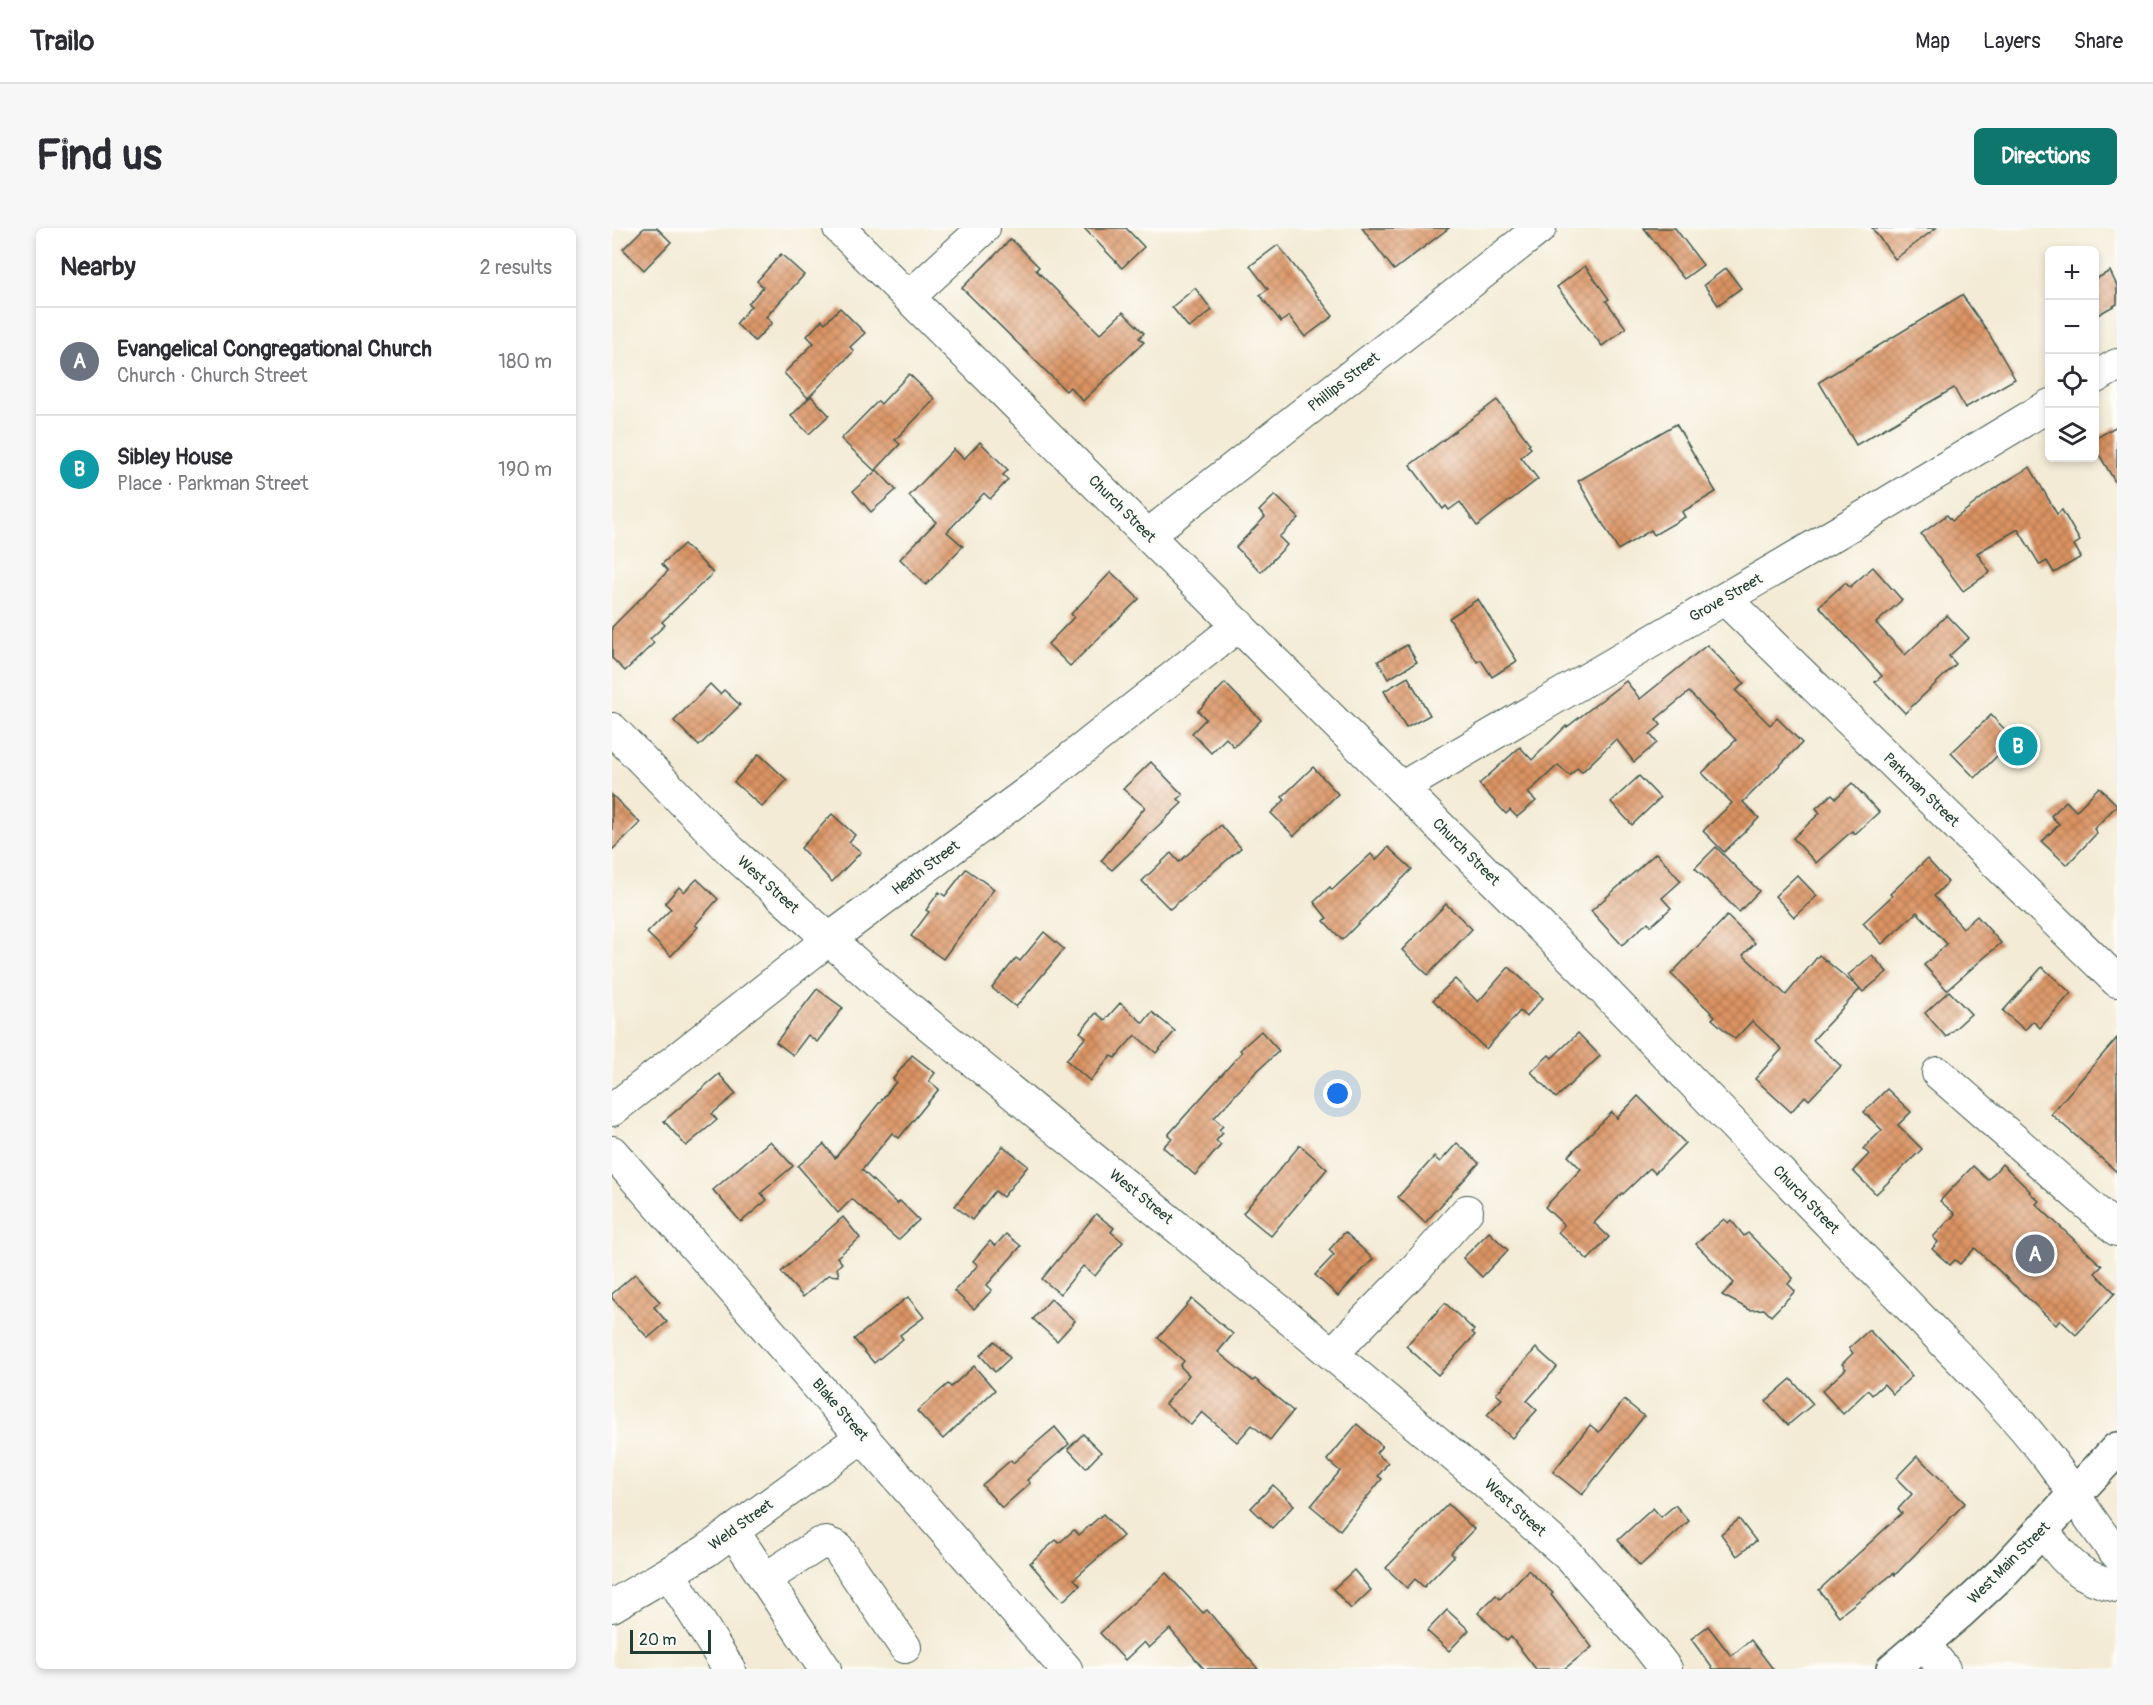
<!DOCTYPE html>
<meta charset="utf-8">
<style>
body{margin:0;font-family:Pangolin,sans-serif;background:#f7f7f7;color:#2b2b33}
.controls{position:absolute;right:18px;top:18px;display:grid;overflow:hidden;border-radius:9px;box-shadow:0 3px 9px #0003}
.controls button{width:54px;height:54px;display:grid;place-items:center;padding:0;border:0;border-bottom:2px solid #e1e1e2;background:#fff;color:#2b2b33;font:30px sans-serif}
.scale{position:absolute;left:18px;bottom:15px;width:81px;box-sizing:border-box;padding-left:6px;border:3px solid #1f3d34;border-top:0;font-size:16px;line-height:21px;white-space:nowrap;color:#1f3d34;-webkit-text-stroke:4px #fdfcf7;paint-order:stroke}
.you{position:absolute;left:726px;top:866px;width:21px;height:21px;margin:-15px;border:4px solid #fff;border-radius:50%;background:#1a73e8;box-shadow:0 0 0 9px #1a73e833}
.badge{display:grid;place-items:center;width:39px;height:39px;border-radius:50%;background:#0f766e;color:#fff;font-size:20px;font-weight:700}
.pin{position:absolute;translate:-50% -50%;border:3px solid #fff;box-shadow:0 2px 6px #0006}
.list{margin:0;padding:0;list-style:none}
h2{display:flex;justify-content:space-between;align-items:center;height:78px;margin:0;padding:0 24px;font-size:26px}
h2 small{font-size:20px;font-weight:400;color:#7c7c81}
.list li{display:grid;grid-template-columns:39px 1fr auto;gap:18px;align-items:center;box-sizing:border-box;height:108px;padding:0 24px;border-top:2px solid #e1e1e2}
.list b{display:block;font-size:22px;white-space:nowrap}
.list p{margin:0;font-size:20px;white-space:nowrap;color:#7c7c81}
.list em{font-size:20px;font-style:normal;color:#7c7c81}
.icon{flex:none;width:33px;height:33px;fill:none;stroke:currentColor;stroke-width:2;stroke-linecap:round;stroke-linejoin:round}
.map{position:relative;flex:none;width:1505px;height:1441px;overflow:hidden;border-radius:9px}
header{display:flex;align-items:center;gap:36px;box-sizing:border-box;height:84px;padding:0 30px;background:#fff;border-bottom:2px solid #e1e1e2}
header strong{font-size:28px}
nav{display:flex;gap:33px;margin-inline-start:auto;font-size:21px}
.intro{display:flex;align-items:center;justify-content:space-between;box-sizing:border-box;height:144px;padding:0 36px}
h1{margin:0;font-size:42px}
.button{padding:15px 27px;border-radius:9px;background:#0f766e;color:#fff;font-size:21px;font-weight:700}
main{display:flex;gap:36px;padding:0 36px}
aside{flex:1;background:#fff;border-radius:9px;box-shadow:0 3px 9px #0003}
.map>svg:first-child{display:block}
.building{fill:url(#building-cross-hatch)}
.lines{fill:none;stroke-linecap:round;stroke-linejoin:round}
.minor-casing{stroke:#3f574c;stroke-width:34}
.major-casing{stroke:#3f574c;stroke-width:36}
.minor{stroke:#fff;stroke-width:32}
.major{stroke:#fff;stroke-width:33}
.labels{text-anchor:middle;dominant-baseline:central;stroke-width:5;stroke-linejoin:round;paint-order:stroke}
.street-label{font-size:15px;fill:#1f3d34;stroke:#fdfcf7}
</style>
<header>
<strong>Trailo</strong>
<nav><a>Map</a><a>Layers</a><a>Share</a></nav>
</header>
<div class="intro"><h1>Find us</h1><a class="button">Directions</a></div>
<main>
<aside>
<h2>Nearby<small>2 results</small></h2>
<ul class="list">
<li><span class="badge" style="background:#6b7280">A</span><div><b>Evangelical Congregational Church</b><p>Church · Church Street</p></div><em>180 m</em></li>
<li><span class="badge" style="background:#0f9aa8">B</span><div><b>Sibley House</b><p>Place · Parkman Street</p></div><em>190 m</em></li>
</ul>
</aside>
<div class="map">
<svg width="1505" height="1441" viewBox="0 0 1505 1441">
<defs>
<pattern id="building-cross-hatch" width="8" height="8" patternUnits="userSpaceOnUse" patternTransform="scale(1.5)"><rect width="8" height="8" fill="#db9362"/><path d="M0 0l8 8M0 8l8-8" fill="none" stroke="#b17952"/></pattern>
</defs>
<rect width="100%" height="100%" fill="#fdfcf7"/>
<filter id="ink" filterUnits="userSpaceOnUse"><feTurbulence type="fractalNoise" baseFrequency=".0167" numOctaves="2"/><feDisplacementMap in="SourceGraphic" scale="12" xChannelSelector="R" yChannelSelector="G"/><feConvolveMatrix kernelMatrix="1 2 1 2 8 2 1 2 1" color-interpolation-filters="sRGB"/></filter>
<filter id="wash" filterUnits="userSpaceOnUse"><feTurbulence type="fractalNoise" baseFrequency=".008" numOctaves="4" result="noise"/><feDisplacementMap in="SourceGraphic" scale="24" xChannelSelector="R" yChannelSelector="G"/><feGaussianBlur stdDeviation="1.35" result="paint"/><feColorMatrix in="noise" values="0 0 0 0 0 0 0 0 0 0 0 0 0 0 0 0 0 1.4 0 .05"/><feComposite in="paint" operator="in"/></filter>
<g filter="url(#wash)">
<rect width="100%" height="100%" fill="#f3ebd5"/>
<g id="blocks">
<g class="building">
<path d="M 32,0 L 45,0 L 59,14 L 32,42 L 11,21 Z"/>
<path d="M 472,0 L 514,0 L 532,19 L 510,40 Z"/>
<path d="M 750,0 L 837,0 L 782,42 Z"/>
<path d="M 1032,0 L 1063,0 L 1091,37 L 1072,51 Z"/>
<path d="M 1260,0 L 1324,0 L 1283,31 Z"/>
<path d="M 399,11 L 427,39 L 424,42 L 488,106 L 511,84 L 532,105 L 527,110 L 532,114 L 471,173 L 458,159 L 454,163 L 350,60 Z"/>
<path d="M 666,17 L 721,88 L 693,109 L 677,88 L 669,94 L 648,67 L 656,61 L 638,38 Z"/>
<path d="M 169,26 L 192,47 L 154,89 L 160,95 L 143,113 L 124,96 L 139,78 L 136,76 L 151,59 L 145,53 Z"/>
<path d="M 973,38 L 997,71 L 994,73 L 1014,100 L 990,118 L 945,59 Z"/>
<path d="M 1114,40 L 1129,60 L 1106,77 L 1092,57 Z"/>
<path d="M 1498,43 L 1505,58 L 1505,76 L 1482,89 L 1482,52 Z"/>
<path d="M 583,60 L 600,82 L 577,100 L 560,79 Z"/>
<path d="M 1350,67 L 1376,104 L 1403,151 L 1353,180 L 1342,160 L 1244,217 L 1207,154 Z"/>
<path d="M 228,80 L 253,105 L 238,119 L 242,123 L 196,170 L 172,145 L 202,115 L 195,108 L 210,92 L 213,95 Z"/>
<path d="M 297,146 L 323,171 L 283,212 L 288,216 L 263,243 L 229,211 L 266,173 L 269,176 Z"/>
<path d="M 199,168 L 217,187 L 197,206 L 179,188 Z"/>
<path d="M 885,172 L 918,216 L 916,217 L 919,220 L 909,229 L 926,251 L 865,298 L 848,274 L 837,282 L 834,278 L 831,281 L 798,237 Z"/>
<path d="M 1064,196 L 1104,264 L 1070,284 L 1073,289 L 1042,307 L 1039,302 L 1006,322 L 966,253 Z"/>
<path d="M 1505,198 L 1505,257 L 1482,218 L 1482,211 Z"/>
<path d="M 368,214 L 396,242 L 391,247 L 396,252 L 378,271 L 372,265 L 335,304 L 351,318 L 314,357 L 288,331 L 324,294 L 297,268 L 342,221 L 352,231 Z"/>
<path d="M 1418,239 L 1445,286 L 1450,282 L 1468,313 L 1462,317 L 1469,329 L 1442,345 L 1435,333 L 1428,337 L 1406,301 L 1365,325 L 1378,344 L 1351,363 L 1309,306 L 1335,287 L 1340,293 L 1380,262 Z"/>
<path d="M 265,242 L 284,262 L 259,284 L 241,263 Z"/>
<path d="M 663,267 L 687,290 L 667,309 L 675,317 L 649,344 L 624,319 L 653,289 L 647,283 Z"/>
<path d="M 72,316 L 101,345 L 50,394 L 53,397 L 38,411 L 42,415 L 13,443 L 0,430 L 0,399 L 56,343 L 50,336 Z"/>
<path d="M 1261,339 L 1290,372 L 1264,395 L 1293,427 L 1335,387 L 1357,410 L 1337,428 L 1344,436 L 1293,485 L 1263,454 L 1270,448 L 1207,378 L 1233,355 L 1238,359 Z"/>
<path d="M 499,344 L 527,371 L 458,438 L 436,416 L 462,389 L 459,386 Z"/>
<path d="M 866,371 L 905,433 L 880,449 L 869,432 L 865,434 L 837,390 Z"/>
<path d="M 795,417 L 805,434 L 776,451 L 766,433 Z"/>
<path d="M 1095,417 L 1132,455 L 1124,463 L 1158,497 L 1165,490 L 1190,515 L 1131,574 L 1147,590 L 1112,624 L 1091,603 L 1120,575 L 1090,545 L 1124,512 L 1077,464 L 1044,491 L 1049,497 L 1038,506 L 1045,515 L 1022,534 L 1004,511 L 970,544 L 965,540 L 958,548 L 946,537 L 916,565 L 924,573 L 905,589 L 898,582 L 894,586 L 867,556 L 908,519 L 920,532 L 954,498 L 955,499 L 1014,453 L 1028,471 Z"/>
<path d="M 796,449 L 818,487 L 794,500 L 772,463 Z"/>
<path d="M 613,455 L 649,492 L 622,519 L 614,510 L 599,525 L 580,505 L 594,491 L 586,483 Z"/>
<path d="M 98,456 L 108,466 L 112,462 L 128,477 L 87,518 L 62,493 Z"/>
<path d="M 1379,487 L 1402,511 L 1363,550 L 1339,525 Z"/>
<path d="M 147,526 L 175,552 L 150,579 L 122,554 Z"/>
<path d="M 539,534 L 571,567 L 566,571 L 570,575 L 500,642 L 489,633 L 533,579 L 511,561 Z"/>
<path d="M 701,539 L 726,566 L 682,608 L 659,585 L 673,572 L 670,569 Z"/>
<path d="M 1027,548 L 1048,570 L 1020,597 L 999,574 Z"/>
<path d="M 1240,555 L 1267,584 L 1243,606 L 1240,603 L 1204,635 L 1181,610 L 1208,585 L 1204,580 L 1220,566 L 1224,570 Z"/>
<path d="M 1487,559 L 1505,577 L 1482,601 L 1485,605 L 1455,637 L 1430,614 L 1447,596 L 1439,588 L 1454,573 L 1464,583 Z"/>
<path d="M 0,567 L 28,595 L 0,622 Z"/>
<path d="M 220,586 L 243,607 L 237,614 L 249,624 L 220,654 L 189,620 Z"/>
<path d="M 609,597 L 629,620 L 558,681 L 530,653 L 559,625 L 567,634 Z"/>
<path d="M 776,619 L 800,641 L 730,712 L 712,693 L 715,690 L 702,674 L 718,659 L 720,662 L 759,626 L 764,632 Z"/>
<path d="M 1104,619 L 1147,663 L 1127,684 L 1083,640 Z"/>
<path d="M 1044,625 L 1069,653 L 1050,670 L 1059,680 L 1039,698 L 1036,694 L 1010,717 L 979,683 Z"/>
<path d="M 1315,631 L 1336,654 L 1322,668 L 1351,700 L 1365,688 L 1389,715 L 1335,762 L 1312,737 L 1335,716 L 1305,684 L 1270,716 L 1251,695 L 1280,668 L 1278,666 Z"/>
<path d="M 354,641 L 382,661 L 331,731 L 299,708 L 317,684 L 314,682 L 327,664 L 333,668 Z"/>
<path d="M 1185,647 L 1205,668 L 1182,689 L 1163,668 Z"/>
<path d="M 85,651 L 106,671 L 83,697 L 86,699 L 59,728 L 35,705 L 59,681 L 53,675 L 67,659 L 72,664 Z"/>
<path d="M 834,676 L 860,701 L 816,747 L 790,722 Z"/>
<path d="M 1115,688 L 1143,715 L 1131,727 L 1174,767 L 1207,727 L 1248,761 L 1201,812 L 1229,838 L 1197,872 L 1193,868 L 1179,884 L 1143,851 L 1170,821 L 1140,793 L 1123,811 L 1100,791 L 1103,788 L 1059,746 Z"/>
<path d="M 432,704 L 452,721 L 404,779 L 380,760 L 404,730 L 408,733 Z"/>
<path d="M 1260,727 L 1275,744 L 1251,764 L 1236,747 Z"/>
<path d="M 897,739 L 931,770 L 914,789 L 908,783 L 874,821 L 821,772 L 843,751 L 866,774 Z"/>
<path d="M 1430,739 L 1459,765 L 1428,800 L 1421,793 L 1413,802 L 1391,783 Z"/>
<path d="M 205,761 L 231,780 L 205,814 L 196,807 L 181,827 L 164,814 Z"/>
<path d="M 1337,763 L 1359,786 L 1334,809 L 1313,785 Z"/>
<path d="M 508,775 L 531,795 L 540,784 L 563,803 L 544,825 L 523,807 L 503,830 L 499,828 L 478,853 L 454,832 L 474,809 L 468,804 L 484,785 L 493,792 Z"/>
<path d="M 649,803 L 667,823 L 642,846 L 602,890 L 611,898 L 607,902 L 611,905 L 604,913 L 609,917 L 583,947 L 551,919 L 560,910 L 556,907 L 630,824 L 628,822 Z"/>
<path d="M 966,805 L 988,828 L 944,870 L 919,844 L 937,827 L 940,830 Z"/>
<path d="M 1505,810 L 1505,944 L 1439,886 Z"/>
<path d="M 300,827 L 323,845 L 317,853 L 327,861 L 287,910 L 280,905 L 250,942 L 285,976 L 288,973 L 307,992 L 286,1012 L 240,971 L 226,985 L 186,938 L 212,916 L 223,930 L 284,854 L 281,851 Z"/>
<path d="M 107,846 L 124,866 L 100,886 L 105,892 L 74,918 L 52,893 Z"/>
<path d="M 1275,861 L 1299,884 L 1286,897 L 1310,921 L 1264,966 L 1241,943 L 1257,926 L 1251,921 L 1270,902 L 1252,884 Z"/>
<path d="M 1026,868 L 1073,915 L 1043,945 L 1038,940 L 1011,966 L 1010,965 L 982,995 L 997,1009 L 976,1032 L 946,1004 L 952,997 L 933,979 L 969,941 L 956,928 L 1000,884 L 1005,890 Z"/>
<path d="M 158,913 L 181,938 L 149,965 L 155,972 L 129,994 L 101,962 Z"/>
<path d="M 845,915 L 867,935 L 813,995 L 786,969 L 822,929 L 828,934 Z"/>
<path d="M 688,917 L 715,941 L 659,1008 L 631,985 Z"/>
<path d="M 391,918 L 416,938 L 391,969 L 383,963 L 360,992 L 343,978 Z"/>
<path d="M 1390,936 L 1418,963 L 1417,964 L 1427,973 L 1424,976 L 1490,1038 L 1483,1045 L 1503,1065 L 1464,1107 L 1448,1092 L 1444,1097 L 1363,1020 L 1348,1036 L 1343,1032 L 1338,1037 L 1320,1021 L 1326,1014 L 1321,1009 L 1343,986 L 1328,973 L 1361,938 L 1376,952 Z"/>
<path d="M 484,986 L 502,1000 L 499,1004 L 511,1014 L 483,1048 L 471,1038 L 448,1066 L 430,1051 Z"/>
<path d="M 231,989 L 248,1010 L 225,1029 L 230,1035 L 225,1040 L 227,1048 L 216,1047 L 191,1069 L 169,1044 Z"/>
<path d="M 1112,991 L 1116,995 L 1119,992 L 1132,1008 L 1136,1005 L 1181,1050 L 1176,1056 L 1183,1063 L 1159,1088 L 1152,1081 L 1138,1082 L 1110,1067 L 1122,1055 L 1084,1016 Z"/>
<path d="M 733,1004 L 761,1031 L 726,1068 L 703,1047 L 722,1027 L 717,1022 Z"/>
<path d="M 877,1004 L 896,1022 L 870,1049 L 851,1030 Z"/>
<path d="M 394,1006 L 409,1018 L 375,1057 L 380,1062 L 362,1081 L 342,1063 L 366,1037 L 361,1033 L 378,1013 L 383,1018 Z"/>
<path d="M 23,1046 L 48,1074 L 42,1079 L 55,1094 L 36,1110 L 0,1070 L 0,1066 Z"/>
<path d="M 296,1069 L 312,1089 L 288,1107 L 291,1111 L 262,1135 L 242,1111 Z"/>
<path d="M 439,1071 L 463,1093 L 445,1113 L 421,1091 Z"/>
<path d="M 580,1071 L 621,1106 L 606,1124 L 641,1153 L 643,1151 L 681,1183 L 658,1212 L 640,1197 L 625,1214 L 590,1184 L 579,1197 L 553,1176 L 577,1147 L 568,1138 L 572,1133 L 546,1110 Z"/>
<path d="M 833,1075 L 862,1102 L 860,1104 L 863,1107 L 826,1147 L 794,1118 Z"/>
<path d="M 1257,1102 L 1300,1148 L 1281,1166 L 1272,1156 L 1260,1167 L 1256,1162 L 1231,1186 L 1210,1163 L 1234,1141 L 1230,1136 L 1241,1125 L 1237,1120 Z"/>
<path d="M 383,1113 L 398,1130 L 383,1144 L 368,1127 Z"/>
<path d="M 924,1120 L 945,1139 L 915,1173 L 925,1182 L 900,1210 L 875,1187 L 890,1171 L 884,1166 Z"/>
<path d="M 362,1138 L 383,1162 L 331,1211 L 305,1183 L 336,1156 L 339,1159 Z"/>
<path d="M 1179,1151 L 1201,1176 L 1176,1197 L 1154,1173 Z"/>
<path d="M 1012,1172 L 1032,1188 L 970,1267 L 941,1244 L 978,1197 L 987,1204 Z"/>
<path d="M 745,1196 L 770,1218 L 764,1225 L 776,1235 L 766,1248 L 770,1251 L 728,1302 L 699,1278 L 728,1243 L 715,1232 Z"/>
<path d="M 443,1199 L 457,1216 L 415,1252 L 418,1255 L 390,1280 L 370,1257 L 399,1232 L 401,1235 Z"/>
<path d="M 471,1206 L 489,1224 L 474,1240 L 456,1221 Z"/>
<path d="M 1305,1228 L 1353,1275 L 1283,1347 L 1282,1345 L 1227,1388 L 1207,1362 L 1290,1285 L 1286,1281 L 1300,1266 L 1284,1250 Z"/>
<path d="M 661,1257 L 682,1277 L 660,1300 L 639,1280 Z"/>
<path d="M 836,1276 L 862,1301 L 839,1325 L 842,1328 L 812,1359 L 803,1351 L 795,1360 L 774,1340 Z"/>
<path d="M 1063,1277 L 1077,1293 L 1028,1338 L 1006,1312 L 1041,1280 L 1049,1289 Z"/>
<path d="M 491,1286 L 511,1308 L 462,1351 L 468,1357 L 451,1373 L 418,1335 L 444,1312 L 447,1315 L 462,1302 L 467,1307 Z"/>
<path d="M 1127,1291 L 1144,1313 L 1125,1328 L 1109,1306 Z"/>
<path d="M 742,1342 L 759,1362 L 739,1381 L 721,1361 Z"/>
<path d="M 916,1342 L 941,1365 L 939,1367 L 980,1419 L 952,1441 L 924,1441 L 899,1409 L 895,1413 L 866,1385 L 884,1367 L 888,1371 Z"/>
<path d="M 554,1345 L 591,1385 L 595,1382 L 646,1441 L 592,1441 L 558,1401 L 537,1420 L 532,1414 L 513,1432 L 488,1405 Z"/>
<path d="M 835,1382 L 857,1402 L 837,1423 L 815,1403 Z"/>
<path d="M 1096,1398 L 1119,1428 L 1139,1412 L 1161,1441 L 1101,1441 L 1079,1411 Z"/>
</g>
</g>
</g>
<g filter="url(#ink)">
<use href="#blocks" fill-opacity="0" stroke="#3f574c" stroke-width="1.5"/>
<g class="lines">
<defs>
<g id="minor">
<path d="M 227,0 L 982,752 L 1319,1101 C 1359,1142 1400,1183 1435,1228 C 1460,1260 1479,1296 1505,1326"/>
<path d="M 297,69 L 372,0"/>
<path d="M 1482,150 L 1505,137"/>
<path d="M 536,307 L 928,0"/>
<path d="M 1113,371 L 1505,753"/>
<path d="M 0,501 L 119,623 L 267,756 L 685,1097 L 872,1253 L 958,1329 L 1033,1414 L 1054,1441"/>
<path d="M 789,560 L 1230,302 L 1438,177"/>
<path d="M 1326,845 L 1505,1002"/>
<path d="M 0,882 L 216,712 L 420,561 L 627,397"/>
<path d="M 0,924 L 454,1441"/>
<path d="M 720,1126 L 804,1040 L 855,983"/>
<path d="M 1430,1302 C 1454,1333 1466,1350 1505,1358"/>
<path d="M 121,1303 L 213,1441"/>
<path d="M 57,1345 L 117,1441"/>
<path d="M 153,1351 L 207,1316 L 214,1315 L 225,1319 L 293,1419"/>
<path d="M 0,1378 L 94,1323 L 251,1208"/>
<path d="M 1311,1415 L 1332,1441"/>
</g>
<path id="major" d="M 1281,1441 L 1348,1384 L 1388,1347 L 1505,1221"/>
</defs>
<use href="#minor" class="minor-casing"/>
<use href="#major" class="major-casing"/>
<use href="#minor" class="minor"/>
<use href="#major" class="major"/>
</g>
</g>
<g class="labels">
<g class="street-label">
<text transform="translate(732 154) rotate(-38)">Phillips Street</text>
<text transform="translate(510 281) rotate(45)">Church Street</text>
<text transform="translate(1114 370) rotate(-30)">Grove Street</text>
<text transform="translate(1309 562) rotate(44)">Parkman Street</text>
<text transform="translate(854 624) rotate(45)">Church Street</text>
<text transform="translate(314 640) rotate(-37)">Heath Street</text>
<text transform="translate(156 657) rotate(42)">West Street</text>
<text transform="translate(529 969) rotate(39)">West Street</text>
<text transform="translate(1194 972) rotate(46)">Church Street</text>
<text transform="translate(228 1182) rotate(49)">Blake Street</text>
<text transform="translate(903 1280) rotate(42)">West Street</text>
<text transform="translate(129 1297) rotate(-36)">Weld Street</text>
<text transform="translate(1397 1335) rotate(-45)">West Main Street</text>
</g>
</g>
</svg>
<div class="controls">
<button>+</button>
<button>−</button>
<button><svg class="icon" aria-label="locate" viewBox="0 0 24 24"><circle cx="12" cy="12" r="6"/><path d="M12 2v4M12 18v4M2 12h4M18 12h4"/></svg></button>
<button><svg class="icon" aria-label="layers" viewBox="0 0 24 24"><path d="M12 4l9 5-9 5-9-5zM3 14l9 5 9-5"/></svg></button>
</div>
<div class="scale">20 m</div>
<div class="you"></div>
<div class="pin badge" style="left:1423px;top:1026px;background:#6b7280">A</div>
<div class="pin badge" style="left:1406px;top:518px;background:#0f9aa8">B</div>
</div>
</main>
